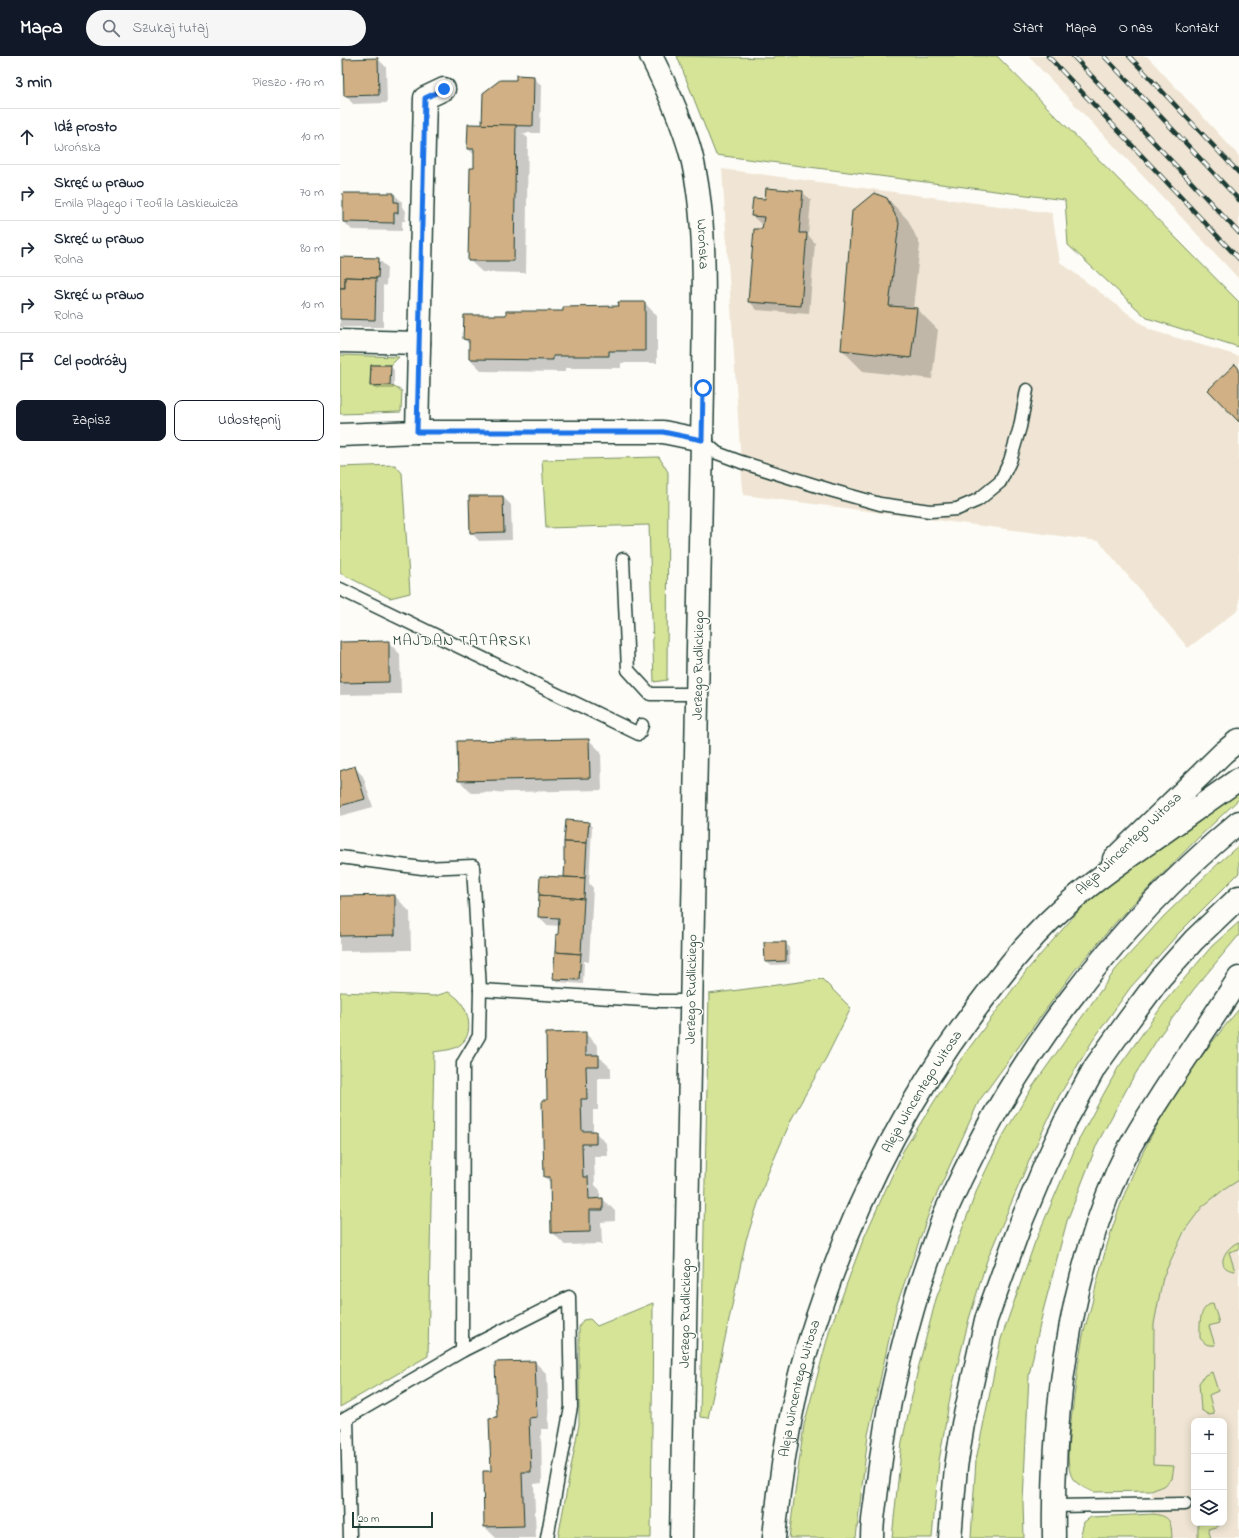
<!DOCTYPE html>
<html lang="pl">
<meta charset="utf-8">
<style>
body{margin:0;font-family:"Indie Flower",sans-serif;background:#f6f6f7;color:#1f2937}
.controls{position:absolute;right:12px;bottom:12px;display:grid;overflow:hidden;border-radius:8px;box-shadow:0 2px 10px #0003}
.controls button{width:36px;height:36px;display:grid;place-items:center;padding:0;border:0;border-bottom:1px solid #e0e1e3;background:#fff;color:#1f2937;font:20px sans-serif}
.scale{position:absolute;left:12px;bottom:10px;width:81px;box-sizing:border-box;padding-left:4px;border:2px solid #1f3d34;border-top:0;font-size:11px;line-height:14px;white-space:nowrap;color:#1f3d34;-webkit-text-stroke:3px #fdfcf7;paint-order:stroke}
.stop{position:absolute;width:12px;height:12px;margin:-9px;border:3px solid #1a73e8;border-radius:50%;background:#fff}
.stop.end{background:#1a73e8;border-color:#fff;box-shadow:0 1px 4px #0008}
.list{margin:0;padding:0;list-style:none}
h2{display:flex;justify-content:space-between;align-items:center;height:52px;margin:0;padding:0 16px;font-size:17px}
h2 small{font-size:13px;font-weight:400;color:#747a83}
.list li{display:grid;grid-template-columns:26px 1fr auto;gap:12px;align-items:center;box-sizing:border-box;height:56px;padding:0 16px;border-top:1px solid #e0e1e3}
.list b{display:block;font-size:15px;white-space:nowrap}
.list p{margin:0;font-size:13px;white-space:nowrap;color:#747a83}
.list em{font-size:13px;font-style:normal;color:#747a83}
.actions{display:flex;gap:8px;padding:12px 16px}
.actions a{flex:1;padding:9px 0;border:1px solid #111827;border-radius:8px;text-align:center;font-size:14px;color:#111827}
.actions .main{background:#111827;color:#fff}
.icon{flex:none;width:22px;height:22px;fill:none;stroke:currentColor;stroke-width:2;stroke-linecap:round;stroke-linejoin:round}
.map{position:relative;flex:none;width:899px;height:1482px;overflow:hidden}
header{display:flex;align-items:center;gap:24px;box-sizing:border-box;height:56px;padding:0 20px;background:#111827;color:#fff}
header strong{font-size:19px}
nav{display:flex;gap:22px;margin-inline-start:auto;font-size:14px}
.search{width:280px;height:36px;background:#f6f6f7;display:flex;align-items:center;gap:10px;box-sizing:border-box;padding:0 14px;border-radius:22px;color:#747a83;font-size:15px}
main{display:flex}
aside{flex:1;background:#fff}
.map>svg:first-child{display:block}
.built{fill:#f0e5d4;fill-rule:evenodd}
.green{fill:#d6e498;stroke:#7a9066}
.shadow{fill:#0003}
.building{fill:#d0b084;stroke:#1f3d34}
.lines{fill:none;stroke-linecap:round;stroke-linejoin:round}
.service-casing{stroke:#1f3d34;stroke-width:15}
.minor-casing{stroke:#1f3d34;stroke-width:25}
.tertiary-casing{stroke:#1f3d34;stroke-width:25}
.primary-casing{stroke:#1f3d34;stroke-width:25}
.service{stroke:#fdfcf7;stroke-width:12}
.minor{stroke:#fdfcf7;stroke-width:22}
.tertiary{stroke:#fdfcf7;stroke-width:22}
.primary{stroke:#fdfcf7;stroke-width:22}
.rail-casing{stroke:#1f3d34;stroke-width:4.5}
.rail{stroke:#fdfcf7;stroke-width:3;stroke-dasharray:9;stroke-linecap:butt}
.route{stroke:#1a73e8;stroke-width:5}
.labels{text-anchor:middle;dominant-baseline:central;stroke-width:3;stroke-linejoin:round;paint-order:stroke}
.street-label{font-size:14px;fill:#1f3d34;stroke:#fdfcf7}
.neighbourhood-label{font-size:15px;letter-spacing:1px;fill:#1f3d34;stroke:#fdfcf7}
</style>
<header>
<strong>Mapa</strong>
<div class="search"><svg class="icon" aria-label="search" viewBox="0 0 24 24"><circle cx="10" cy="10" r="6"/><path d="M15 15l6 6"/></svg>Szukaj tutaj</div>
<nav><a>Start</a><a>Mapa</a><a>O nas</a><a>Kontakt</a></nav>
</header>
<main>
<aside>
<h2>3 min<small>Pieszo · 170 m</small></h2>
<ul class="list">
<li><svg class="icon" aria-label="ahead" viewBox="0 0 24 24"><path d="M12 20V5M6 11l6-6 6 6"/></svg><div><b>Idź prosto</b><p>Wrońska</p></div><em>10 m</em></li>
<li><svg class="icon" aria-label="right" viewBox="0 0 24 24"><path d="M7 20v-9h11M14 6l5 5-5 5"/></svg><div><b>Skręć w prawo</b><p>Emila Plagego i Teofila Laskiewicza</p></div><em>70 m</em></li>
<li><svg class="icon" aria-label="right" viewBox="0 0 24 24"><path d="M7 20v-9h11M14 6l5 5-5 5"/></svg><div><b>Skręć w prawo</b><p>Rolna</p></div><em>80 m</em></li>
<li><svg class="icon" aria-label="right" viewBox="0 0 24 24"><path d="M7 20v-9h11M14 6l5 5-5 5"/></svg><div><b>Skręć w prawo</b><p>Rolna</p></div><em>10 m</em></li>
<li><svg class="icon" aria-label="arrive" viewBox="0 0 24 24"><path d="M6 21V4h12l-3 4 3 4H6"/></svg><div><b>Cel podróży</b></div></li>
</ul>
<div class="actions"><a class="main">Zapisz</a><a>Udostępnij</a></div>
</aside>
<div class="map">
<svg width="899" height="1482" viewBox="0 0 899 1482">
<rect width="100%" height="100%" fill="#fdfcf7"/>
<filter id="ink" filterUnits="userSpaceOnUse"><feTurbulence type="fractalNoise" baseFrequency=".025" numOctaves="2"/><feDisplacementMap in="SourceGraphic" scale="8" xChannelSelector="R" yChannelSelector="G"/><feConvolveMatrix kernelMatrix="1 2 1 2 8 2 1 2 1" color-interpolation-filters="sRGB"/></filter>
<g filter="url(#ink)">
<g class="built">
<path d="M 688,0 L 807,0 L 899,100 L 899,223 L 800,117 Z"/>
<path d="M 382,113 L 712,157 L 720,206 L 810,274 L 899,300 L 899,553 L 848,592 L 759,485 L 403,439 Z"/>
<path d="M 899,1109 L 899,1482 L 811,1482 L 814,1268 L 823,1221 L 847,1172 L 862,1151 ZM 854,1365 L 884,1365 L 884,1467 L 854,1467 Z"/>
</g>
<g class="green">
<path d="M 337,0 L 433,2 L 434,0 L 657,0 L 899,246 L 899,291 L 807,262 L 728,189 L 725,144 L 376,99 Z"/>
<path d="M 0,299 L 59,301 L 51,309 L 31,309 L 30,329 L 50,329 L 62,335 L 61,356 L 0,358 Z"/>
<path d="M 319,401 L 328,416 L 327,624 L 314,626 L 309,469 L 206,472 L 202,404 Z"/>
<path d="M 55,409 L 62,417 L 70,537 L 50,542 L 0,517 L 0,411 Z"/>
<path d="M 899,737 L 899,743 L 858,782 L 783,858 L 734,915 L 639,1045 L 591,1151 L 556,1251 L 528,1379 L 516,1482 L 449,1482 L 464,1369 L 490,1273 L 523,1184 L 563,1095 L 621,1003 L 687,914 L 756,835 Z"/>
<path d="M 899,789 L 899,817 L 838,878 L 790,932 L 753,984 L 719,1040 L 692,1098 L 647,1204 L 629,1263 L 611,1336 L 599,1405 L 592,1482 L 552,1482 L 562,1386 L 578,1313 L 596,1243 L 638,1131 L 661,1083 L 693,1030 L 776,913 L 824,860 L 882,804 Z"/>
<path d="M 899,866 L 899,879 L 854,933 L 820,979 L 791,1025 L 757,1088 L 727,1165 L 703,1255 L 689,1319 L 683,1445 L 684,1482 L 631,1482 L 636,1404 L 661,1283 L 695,1186 L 740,1081 L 778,1012 L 827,943 L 872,890 Z"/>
<path d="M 482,923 L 511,952 L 486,1002 L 452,1062 L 428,1117 L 406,1184 L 368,1362 L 360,1361 L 369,938 Z"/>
<path d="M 0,936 L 95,940 L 108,936 C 112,938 115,940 118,943 C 129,954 134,978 121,988 C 113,995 103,994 94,996 L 88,1300 L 0,1351 Z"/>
<path d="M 899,953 L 899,1124 L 882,1135 L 862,1151 L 845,1174 L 823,1221 L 814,1268 L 813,1409 L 834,1410 L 832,1423 L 824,1430 L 811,1435 L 753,1436 C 746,1433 738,1429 733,1423 C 724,1410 730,1373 732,1357 C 735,1335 737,1313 741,1291 C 743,1276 748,1262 752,1247 C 763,1198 778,1149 799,1104 C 825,1049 860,999 899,953 Z"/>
<path d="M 899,1186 L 899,1193 L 889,1196 L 895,1215 C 873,1213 885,1191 899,1186 Z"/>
<path d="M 313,1247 L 311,1482 L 218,1482 L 239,1368 L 239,1271 L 243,1264 L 250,1263 L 257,1270 Z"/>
<path d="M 873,1247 L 879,1267 L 869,1270 L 875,1289 C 867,1290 865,1288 860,1282 C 860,1268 858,1252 873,1247 Z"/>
<path d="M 872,1316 L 878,1335 L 869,1339 L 874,1358 L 869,1359 L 861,1354 L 859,1327 L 865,1319 Z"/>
<path d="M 813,1458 C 831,1460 831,1466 832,1482 L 740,1482 L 744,1466 L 751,1461 Z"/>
<path d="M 858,1467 L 878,1467 L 879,1470 L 868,1473 L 871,1482 L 858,1482 Z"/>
</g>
<g class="shadow">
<path d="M 38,3 L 46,11 L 47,47 L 13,48 L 5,39 Z"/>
<path d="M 193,21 L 201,29 L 200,77 L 182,77 L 188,82 L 186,217 L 142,216 L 129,204 L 135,99 L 128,93 L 143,70 L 177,25 Z"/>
<path d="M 462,136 L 471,144 L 468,179 L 475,187 L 469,258 L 417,254 L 409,245 L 424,169 L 421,168 L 412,160 L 426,144 Z"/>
<path d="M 54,138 L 62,146 L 62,151 L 66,155 L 65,165 L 62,165 L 62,175 L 12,174 L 4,166 Z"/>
<path d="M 547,142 L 568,164 L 580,189 L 573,253 L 577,253 L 598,274 L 592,323 L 523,315 L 502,294 Z"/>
<path d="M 0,202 L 38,203 L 47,211 L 46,230 L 43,229 L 43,271 L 0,271 Z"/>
<path d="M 305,247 L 317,260 L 317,307 L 281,307 L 281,312 L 225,312 L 225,316 L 142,315 L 130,303 L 130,289 L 124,283 L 167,260 L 280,251 Z"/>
<path d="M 50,310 L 54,314 L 54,333 L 35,333 L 31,329 Z"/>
<path d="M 163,441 L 171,449 L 172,484 L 139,485 L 131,476 Z"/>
<path d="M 48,586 L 60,598 L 61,638 L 0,639 L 0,587 Z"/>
<path d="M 249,684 L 261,696 L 262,734 L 131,737 L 119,724 Z"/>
<path d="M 15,712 L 23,720 L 33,751 L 0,760 L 0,716 Z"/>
<path d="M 248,767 L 252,771 L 249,827 L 253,832 L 249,906 L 244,905 L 243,928 L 218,926 L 214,923 L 220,870 L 207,869 L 199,861 L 225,822 L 226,806 Z"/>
<path d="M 55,840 L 70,856 L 71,894 L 0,895 L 0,841 Z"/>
<path d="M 445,887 L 449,891 L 450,908 L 430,909 L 426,905 Z"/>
<path d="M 245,977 L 258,990 L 258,1000 L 271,1012 L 271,1022 L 258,1022 L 258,1054 L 253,1054 L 253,1076 L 255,1076 L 267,1088 L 268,1100 L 254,1100 L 255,1129 L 260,1134 L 260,1143 L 263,1143 L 275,1155 L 275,1165 L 261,1166 L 262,1188 L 225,1189 L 212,1176 L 211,1127 L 205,1121 L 208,1045 Z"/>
<path d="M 195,1306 L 207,1318 L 209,1373 L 201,1373 L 202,1427 L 194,1428 L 196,1482 L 156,1482 L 145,1471 L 158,1362 Z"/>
</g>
<g class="building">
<path d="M 38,2 L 39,39 L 4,40 L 3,3 Z"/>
<path d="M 176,19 L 194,20 L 193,70 L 142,69 L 143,37 L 160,24 L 176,24 Z"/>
<path d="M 128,68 L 176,69 L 174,205 L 128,205 L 130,112 L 134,112 L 134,93 L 127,93 Z"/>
<path d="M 426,132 L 463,135 L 459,177 L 467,177 L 461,250 L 408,246 L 414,173 L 422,173 L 424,161 L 411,160 L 413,142 L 425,143 Z"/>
<path d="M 3,137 L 54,137 L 54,146 L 58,146 L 58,157 L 54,157 L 54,167 L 3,166 Z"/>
<path d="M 534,137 L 547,142 L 559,167 L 549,250 L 577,252 L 571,302 L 501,294 L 512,155 Z"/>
<path d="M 0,201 L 39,202 L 38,222 L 5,221 L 5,232 L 0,232 Z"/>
<path d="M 5,221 L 36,222 L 35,264 L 0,263 L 0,232 L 5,232 Z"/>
<path d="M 278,246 L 305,246 L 305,295 L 269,295 L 269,300 L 213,300 L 213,304 L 129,303 L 129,284 L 123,283 L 124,259 L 166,259 L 166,255 L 223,255 L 223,251 L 279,250 Z"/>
<path d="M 895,308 L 899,313 L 899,366 L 868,334 Z"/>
<path d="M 31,309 L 51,309 L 50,329 L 30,330 Z"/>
<path d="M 129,440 L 163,440 L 164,476 L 130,477 Z"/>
<path d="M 49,585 L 49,626 L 0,627 L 0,586 Z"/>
<path d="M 249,683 L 250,722 L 118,725 L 117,685 Z"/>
<path d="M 15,710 L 25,743 L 0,750 L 0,715 Z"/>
<path d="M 226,764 L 249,766 L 247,787 L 224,786 Z"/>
<path d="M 224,786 L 247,787 L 245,822 L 224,821 L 225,805 L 224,805 Z"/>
<path d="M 200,820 L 245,822 L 244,843 L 199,839 Z"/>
<path d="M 55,839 L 55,879 L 0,880 L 0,840 Z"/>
<path d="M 199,839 L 244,843 L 241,898 L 215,896 L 216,878 L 218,879 L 219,862 L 198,861 Z"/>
<path d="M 424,886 L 446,886 L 446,905 L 425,906 Z"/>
<path d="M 215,896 L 241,898 L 239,924 L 213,923 Z"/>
<path d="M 246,976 L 246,999 L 259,999 L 259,1010 L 246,1010 L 247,1043 L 241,1043 L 242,1075 L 256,1075 L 256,1088 L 242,1088 L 243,1121 L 248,1121 L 249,1143 L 263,1142 L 263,1154 L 250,1154 L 250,1176 L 211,1177 L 210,1121 L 204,1121 L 202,1044 L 207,1044 L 206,977 Z"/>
<path d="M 195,1305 L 197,1361 L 189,1362 L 191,1416 L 182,1416 L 184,1470 L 144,1471 L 143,1415 L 151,1415 L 149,1362 L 157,1361 L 155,1306 Z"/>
</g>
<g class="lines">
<defs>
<g id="service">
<path d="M 362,384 L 377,397 L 401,406 L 490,434 L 540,448 L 590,455 L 617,453 L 638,444 L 660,426 L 670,405 L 680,371 L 687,334"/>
<path d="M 283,503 L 288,614 L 310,638 L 358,638"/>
<path d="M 0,533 L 299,678 L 302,669"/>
<path d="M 0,801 L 82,812 L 133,810 L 140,934 L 139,980 L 123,1007 L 122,1295"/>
<path d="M 140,934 L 321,945 L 352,945"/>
<path d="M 7,1362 L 122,1295 L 229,1241 L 231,1351 L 207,1482"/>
<path d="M 1,1365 L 7,1362 L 10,1482"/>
<path d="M 714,1450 L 845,1448"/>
</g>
<g id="minor">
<path id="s1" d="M 311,0 C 327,32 342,64 351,98 C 369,171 363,258 363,332 L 341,1482"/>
<path d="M 0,285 L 79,287"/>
<path d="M 77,376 L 85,42 L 104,33"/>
<path d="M 0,379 L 77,376 L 323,376 L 362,384"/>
</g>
<path id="tertiary" d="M 774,803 L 883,697 L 899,684"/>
<g id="primary">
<path id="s2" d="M 434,1482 C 439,1429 447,1377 458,1326 C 465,1297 474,1269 484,1241 C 519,1139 568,1044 632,958 C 663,916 696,873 737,840 C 758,822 781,806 804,790 C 836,768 867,745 899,723"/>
<path d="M 532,1482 C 532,1468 534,1454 536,1441 C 540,1409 544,1378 550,1346 C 561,1294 574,1243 592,1194 C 597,1181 601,1167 606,1155 C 672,1005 774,870 899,766"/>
<path d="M 610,1482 L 616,1411 L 623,1368 L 646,1264 L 682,1164 L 705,1109 L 725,1066 L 755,1011 L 788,965 L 820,922 L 854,884 L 899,841"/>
<path d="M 714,1482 C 712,1357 727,1230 778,1114 C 789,1090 804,1066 819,1043 C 845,1002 873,963 899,922"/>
</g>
</defs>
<use href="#service" class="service-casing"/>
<use href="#minor" class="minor-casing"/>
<use href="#tertiary" class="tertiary-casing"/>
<use href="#primary" class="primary-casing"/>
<use href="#service" class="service"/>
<use href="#minor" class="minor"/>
<use href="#tertiary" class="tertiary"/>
<use href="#primary" class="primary"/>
<defs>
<g id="rail">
<path d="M 708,0 L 899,203"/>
<path d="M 733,0 L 899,177"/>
<path d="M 764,0 L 899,144"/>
<path d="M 789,0 L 899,117"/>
</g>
</defs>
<use href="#rail" class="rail-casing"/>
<use href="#rail" class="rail"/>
</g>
</g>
<g class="lines" filter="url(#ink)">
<path class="route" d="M 104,33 L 85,42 L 77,376 L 323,376 L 362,384 L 363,332"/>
</g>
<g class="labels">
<g class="street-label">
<text stroke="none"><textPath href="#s1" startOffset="197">Wrońska</textPath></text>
<text transform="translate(359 609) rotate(-89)">Jerzego Rudlickiego</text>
<text transform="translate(789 788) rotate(-44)">Aleja Wincentego Witosa</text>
<text transform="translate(352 933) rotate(-89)">Jerzego Rudlickiego</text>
<text stroke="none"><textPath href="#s2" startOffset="475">Aleja Wincentego Witosa</textPath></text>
<text transform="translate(346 1257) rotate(-89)">Jerzego Rudlickiego</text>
<text stroke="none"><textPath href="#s2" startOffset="152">Aleja Wincentego Witosa</textPath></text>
</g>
<g class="neighbourhood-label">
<text x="122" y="585">MAJDAN TATARSKI</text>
</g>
</g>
</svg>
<div class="controls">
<button>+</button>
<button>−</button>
<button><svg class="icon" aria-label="layers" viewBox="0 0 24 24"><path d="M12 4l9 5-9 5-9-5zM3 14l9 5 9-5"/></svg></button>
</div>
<div class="scale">20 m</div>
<div class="stop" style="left:363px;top:332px"></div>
<div class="stop end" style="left:104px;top:33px"></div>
</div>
</main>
